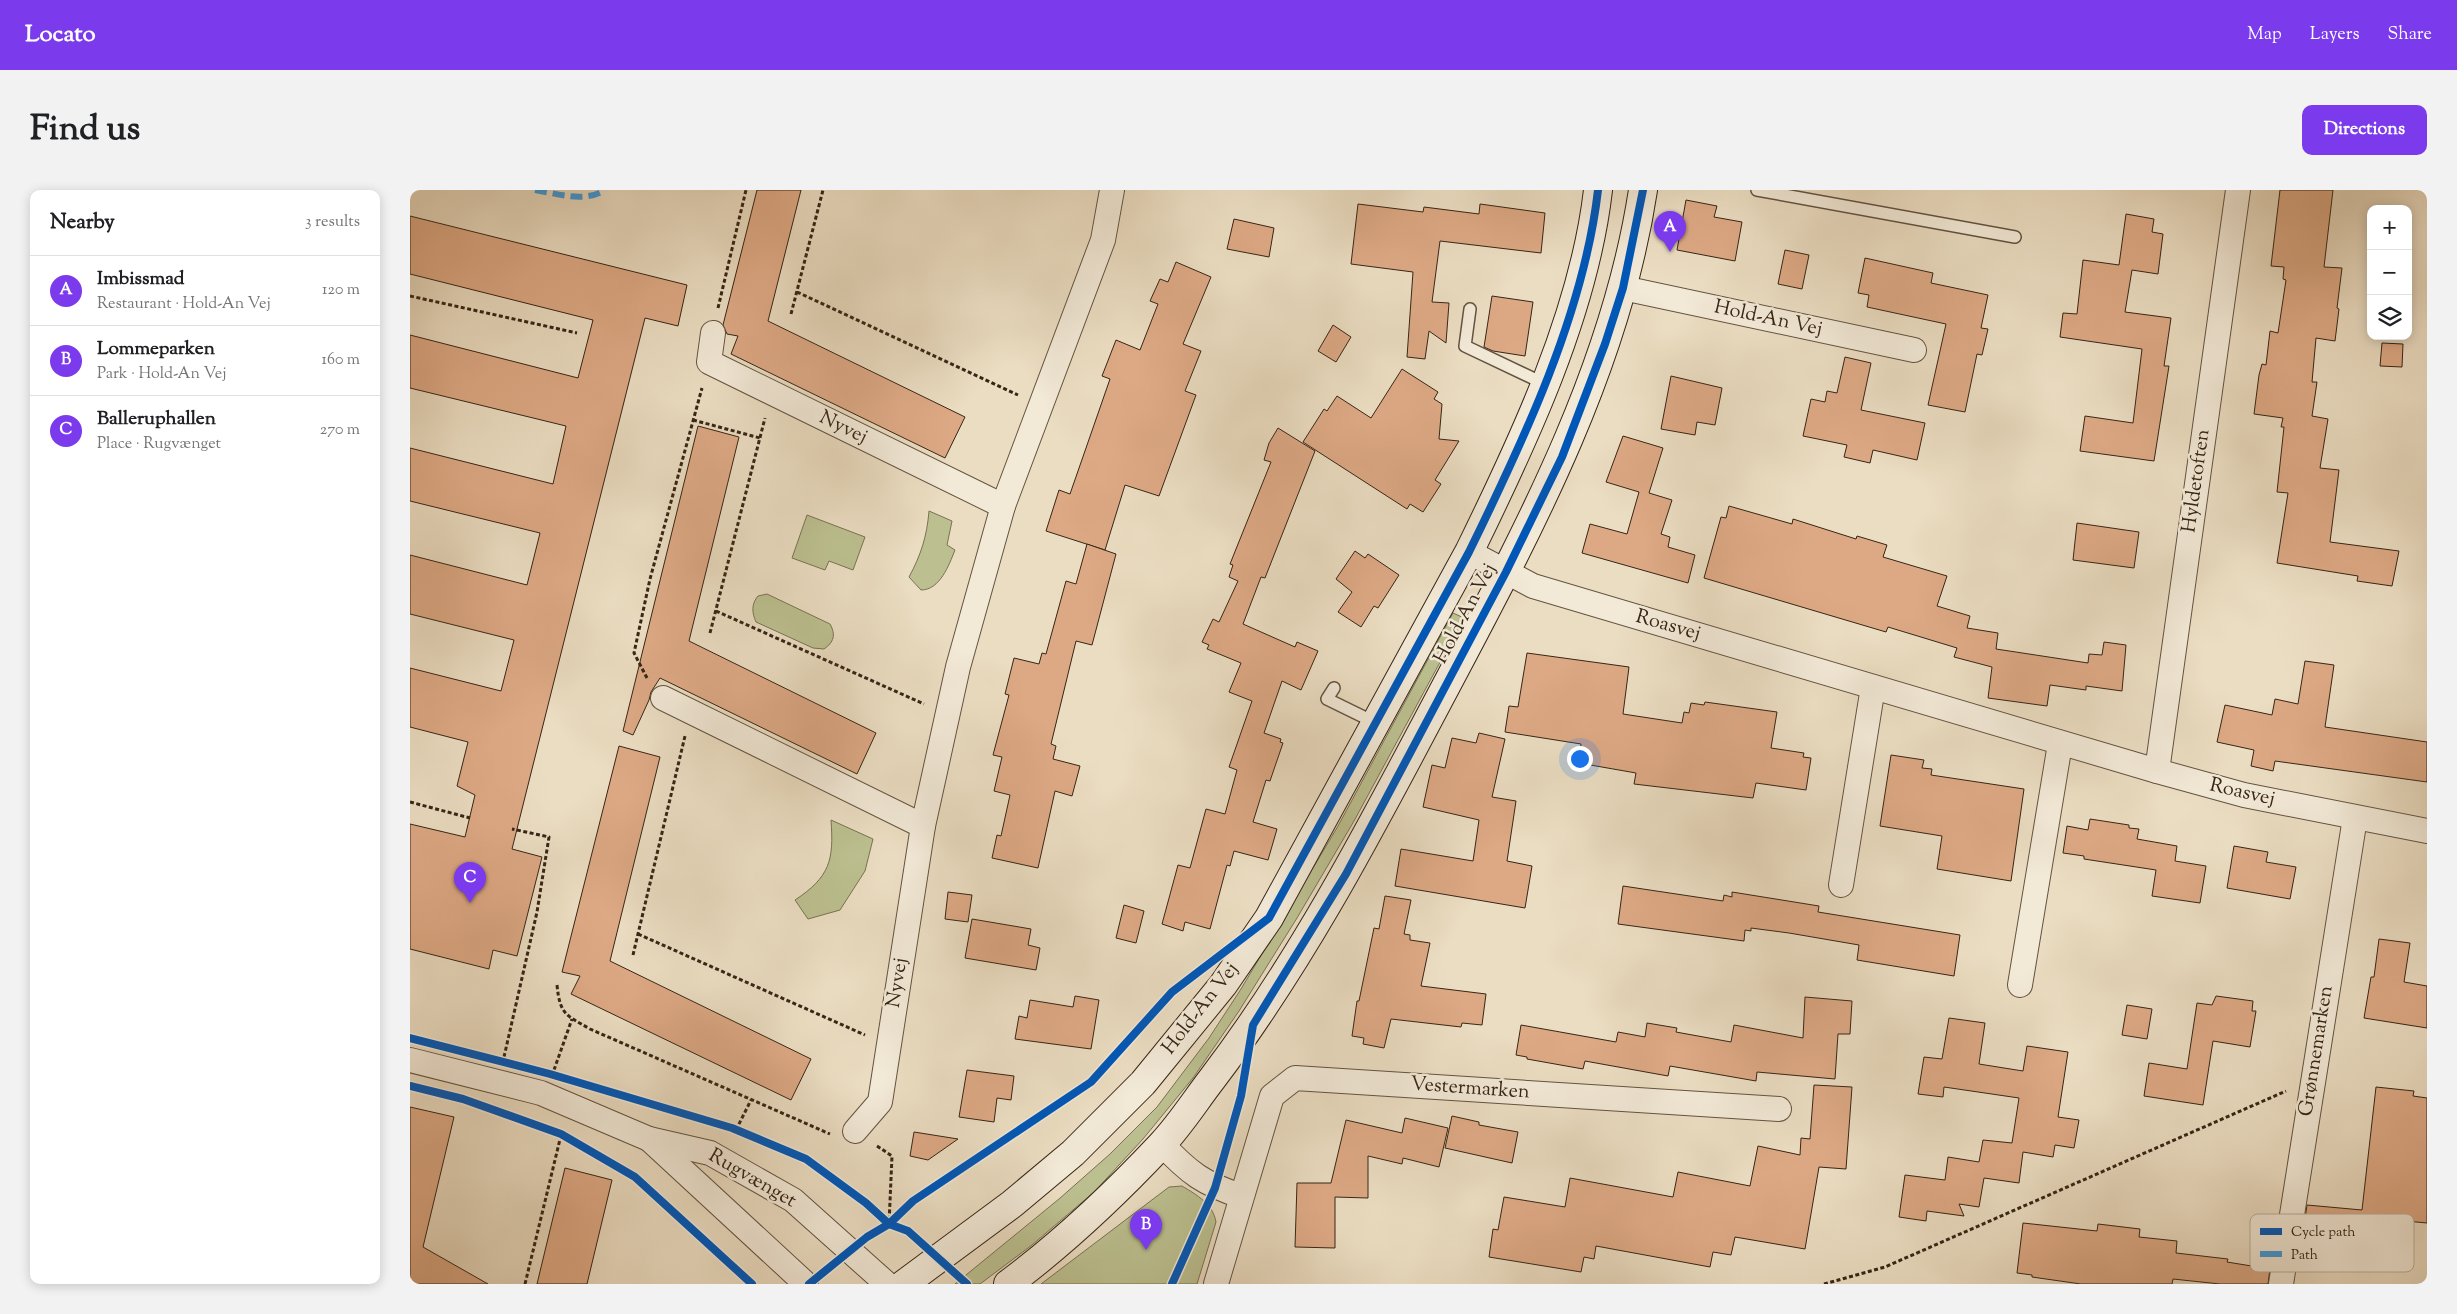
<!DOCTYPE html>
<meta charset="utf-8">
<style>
body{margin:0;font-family:"Sorts Mill Goudy",serif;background:#f2f2f2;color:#202124}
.controls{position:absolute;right:15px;top:15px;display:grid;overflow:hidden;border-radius:10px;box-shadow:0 2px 12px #0003}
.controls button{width:45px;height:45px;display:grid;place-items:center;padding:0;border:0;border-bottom:1px solid #e0e0e0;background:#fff;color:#202124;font:25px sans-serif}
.you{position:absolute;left:1169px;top:568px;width:18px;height:18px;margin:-12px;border:4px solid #fff;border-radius:50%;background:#1a73e8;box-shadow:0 0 0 8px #1a73e833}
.badge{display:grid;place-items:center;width:32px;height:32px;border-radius:50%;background:#7c3aed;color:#fff;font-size:16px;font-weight:700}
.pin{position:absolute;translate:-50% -41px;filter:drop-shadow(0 1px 2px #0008)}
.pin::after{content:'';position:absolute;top:26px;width:18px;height:15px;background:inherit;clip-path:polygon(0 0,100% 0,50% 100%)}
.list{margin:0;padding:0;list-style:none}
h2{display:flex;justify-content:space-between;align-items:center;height:65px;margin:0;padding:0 20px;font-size:21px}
h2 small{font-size:16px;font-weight:400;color:#757577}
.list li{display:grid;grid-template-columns:32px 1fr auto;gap:15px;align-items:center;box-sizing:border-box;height:70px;padding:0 20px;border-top:1px solid #e0e0e0}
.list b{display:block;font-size:19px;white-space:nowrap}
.list p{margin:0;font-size:16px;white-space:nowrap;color:#757577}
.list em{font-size:16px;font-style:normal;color:#757577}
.icon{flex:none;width:28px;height:28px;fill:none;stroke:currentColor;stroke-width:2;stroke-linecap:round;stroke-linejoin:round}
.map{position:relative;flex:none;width:2017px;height:1094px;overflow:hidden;border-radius:10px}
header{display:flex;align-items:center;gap:30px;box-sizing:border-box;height:70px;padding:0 25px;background:#7c3aed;color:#fff}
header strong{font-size:24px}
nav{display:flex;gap:28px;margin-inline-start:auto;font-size:18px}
.intro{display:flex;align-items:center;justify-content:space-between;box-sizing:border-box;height:120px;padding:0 30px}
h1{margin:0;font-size:35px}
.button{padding:12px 22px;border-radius:10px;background:#7c3aed;color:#fff;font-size:18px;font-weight:700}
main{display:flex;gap:30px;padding:0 30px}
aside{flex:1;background:#fff;border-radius:10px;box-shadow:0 2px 12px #0003}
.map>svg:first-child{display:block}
.green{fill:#bcc090;stroke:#797253}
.building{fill:#dda985;stroke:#362516}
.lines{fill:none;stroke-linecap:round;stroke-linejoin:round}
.lane-casing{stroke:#635341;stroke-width:14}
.street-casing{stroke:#635341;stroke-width:26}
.secondary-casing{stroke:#362516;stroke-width:30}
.path{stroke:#362516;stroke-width:3;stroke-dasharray:4 2.5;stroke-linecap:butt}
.lane{stroke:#f2e9d7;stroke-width:11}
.street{stroke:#f2e9d7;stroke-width:24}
.secondary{stroke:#f2e9d7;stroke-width:28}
.quiet{stroke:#3e9cdf;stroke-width:6;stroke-dasharray:12 6;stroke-linecap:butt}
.cycleway-casing{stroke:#f2e9d7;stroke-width:11}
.cycleway{stroke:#0057b8;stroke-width:8}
.labels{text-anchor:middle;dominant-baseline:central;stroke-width:5;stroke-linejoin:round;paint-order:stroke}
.street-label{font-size:20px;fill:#362516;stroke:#f2e9d7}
.key{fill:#f2e9d7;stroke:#baae9d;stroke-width:1}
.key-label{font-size:14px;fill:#362516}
</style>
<header>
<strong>Locato</strong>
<nav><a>Map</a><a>Layers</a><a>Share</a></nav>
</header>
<div class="intro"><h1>Find us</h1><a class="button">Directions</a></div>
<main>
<aside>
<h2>Nearby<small>3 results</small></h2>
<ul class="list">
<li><span class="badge">A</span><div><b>Imbissmad</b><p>Restaurant · Hold-An Vej</p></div><em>120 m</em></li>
<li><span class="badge">B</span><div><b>Lommeparken</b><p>Park · Hold-An Vej</p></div><em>160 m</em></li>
<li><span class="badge">C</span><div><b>Balleruphallen</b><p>Place · Rugvænget</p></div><em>270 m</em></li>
</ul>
</aside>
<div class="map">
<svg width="2017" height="1094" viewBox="0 0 2017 1094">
<rect width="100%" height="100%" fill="#ebddc2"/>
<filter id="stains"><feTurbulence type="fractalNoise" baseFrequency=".004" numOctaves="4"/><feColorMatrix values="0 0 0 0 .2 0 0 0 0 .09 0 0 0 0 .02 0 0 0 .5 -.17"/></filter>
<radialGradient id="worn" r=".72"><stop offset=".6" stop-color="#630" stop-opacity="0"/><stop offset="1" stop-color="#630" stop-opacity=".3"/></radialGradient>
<g class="green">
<path d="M 519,321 L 542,331 L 537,355 L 545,360 C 539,375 530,400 511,400 L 499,387 C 511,365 517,346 519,321 Z"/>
<path d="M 397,325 L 455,347 L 443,380 L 419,371 L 415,380 L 382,368 Z"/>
<path d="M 357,404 L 420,434 C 426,445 424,452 414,459 L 403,458 L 346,432 C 342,423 341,414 348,406 Z"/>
<path d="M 1043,423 L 1054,428 L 944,631 L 887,728 L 829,821 L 783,888 L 733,949 L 684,1002 L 622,1055 L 570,1094 L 545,1094 L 649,1009 L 700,964 L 747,917 L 799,848 L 831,799 L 928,636 Z"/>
<path d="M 421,630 L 463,649 L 455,681 L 430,720 L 398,729 L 385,710 C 420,687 424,670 421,630 Z"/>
<path d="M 772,996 C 787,1005 803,1014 806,1032 L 787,1094 L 631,1094 L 759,997 Z"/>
</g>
<g class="building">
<path d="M 347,0 L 391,0 L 358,131 L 555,227 L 535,268 L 321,164 L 328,146 L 317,144 L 313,135 Z"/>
<path d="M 1870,0 L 1923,0 L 1914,77 L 1932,78 L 1927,118 L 1929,119 L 1925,151 L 1906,148 L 1902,192 L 1907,192 L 1902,226 L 1918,229 L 1910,278 L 1929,280 L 1920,352 L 1989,361 L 1982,396 L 1947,391 L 1948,386 L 1867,373 L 1878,303 L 1867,302 L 1874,237 L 1871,237 L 1873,228 L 1844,224 L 1849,185 L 1852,174 L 1856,175 L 1860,141 L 1868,143 L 1876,90 L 1873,89 L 1874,77 L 1861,76 Z"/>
<path d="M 1276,10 L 1307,16 L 1304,27 L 1332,32 L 1325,71 L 1267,60 Z"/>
<path d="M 948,14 L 1013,22 L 1014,17 L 1069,24 L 1070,14 L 1135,23 L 1131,63 L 1030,51 L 1022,112 L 1039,113 L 1036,153 L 1019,141 L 1015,169 L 997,167 L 1003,82 L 941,74 Z"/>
<path d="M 1716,24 L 1744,29 L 1742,42 L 1753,44 L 1748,84 L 1722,80 L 1715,122 L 1761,128 L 1754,176 L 1759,176 L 1744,271 L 1670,261 L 1675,226 L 1723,233 L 1732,159 L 1650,147 L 1653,123 L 1667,124 L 1673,70 L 1709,75 Z"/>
<path d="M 0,26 L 277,95 L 268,136 L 235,128 L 102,659 L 132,667 L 107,766 L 83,760 L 79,779 L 0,759 L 0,634 L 55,647 L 65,605 L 47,596 L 58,552 L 0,537 L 0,478 L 91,501 L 104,450 L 0,424 L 0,365 L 117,395 L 130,343 L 0,311 L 0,258 L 143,294 L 156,236 L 0,198 L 0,145 L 168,188 L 183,130 L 0,84 Z"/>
<path d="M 824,29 L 864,38 L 859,67 L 817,59 Z"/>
<path d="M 1375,60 L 1399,65 L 1392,99 L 1368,94 Z"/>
<path d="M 1455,68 L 1523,83 L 1521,93 L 1578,105 L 1571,138 L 1578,139 L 1572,165 L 1567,164 L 1555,222 L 1518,215 L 1536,134 L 1457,117 L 1459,105 L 1448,103 Z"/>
<path d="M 766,72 L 801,87 L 773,154 L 791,161 L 775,201 L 786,205 L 749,306 L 715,295 L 695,360 L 636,341 L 649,300 L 660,304 L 700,189 L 692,186 L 706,150 L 730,160 L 748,114 L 740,111 L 750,89 L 758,92 Z"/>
<path d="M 1082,106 L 1123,112 L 1115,166 L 1083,161 L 1074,157 Z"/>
<path d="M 923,135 L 941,147 L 926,172 L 908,161 Z"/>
<path d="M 1972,153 L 1993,154 L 1992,177 L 1970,176 Z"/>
<path d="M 1435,167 L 1461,173 L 1451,220 L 1515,233 L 1507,270 L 1463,260 L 1460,273 L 1434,267 L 1437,255 L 1393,246 L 1401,209 L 1415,212 L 1417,201 L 1427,203 Z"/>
<path d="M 992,179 L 1028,202 L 1024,209 L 1032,214 L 1029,249 L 1049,251 L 1025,290 L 1031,294 L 1013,322 L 1000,314 L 997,319 L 893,252 L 914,219 L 917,221 L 927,206 L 961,228 Z"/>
<path d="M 1261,186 L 1312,198 L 1305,235 L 1287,232 L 1285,245 L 1251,239 Z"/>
<path d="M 288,236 L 329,247 L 279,451 L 466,543 L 447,584 L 250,488 L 241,502 L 239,510 L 223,545 L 213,541 Z"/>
<path d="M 868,238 L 905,261 L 855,388 L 851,387 L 833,434 L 885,457 L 887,452 L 908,461 L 891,500 L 872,491 L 854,543 L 871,549 L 870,552 L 873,553 L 860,591 L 856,590 L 843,632 L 867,639 L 858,670 L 824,661 L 820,676 L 817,675 L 800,739 L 775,732 L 773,741 L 752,734 L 768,675 L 780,678 L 796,619 L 815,624 L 827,580 L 819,577 L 842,511 L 819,502 L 831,473 L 797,459 L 799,455 L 792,452 L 803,429 L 809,432 L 828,391 L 819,387 L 823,375 L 820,374 L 861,272 L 854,270 L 859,253 Z"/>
<path d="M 1213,246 L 1253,258 L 1239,303 L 1262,310 L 1251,344 L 1260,347 L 1258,357 L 1285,365 L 1278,393 L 1172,363 L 1180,334 L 1217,344 L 1229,302 L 1196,292 Z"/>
<path d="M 1319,316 L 1382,334 L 1383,329 L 1446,349 L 1447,346 L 1477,355 L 1473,367 L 1537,386 L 1527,416 L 1560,426 L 1557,438 L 1588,443 L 1586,459 L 1678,473 L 1679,464 L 1692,465 L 1694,452 L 1716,455 L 1712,501 L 1676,496 L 1676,500 L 1640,495 L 1637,516 L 1578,508 L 1582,477 L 1544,467 L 1547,458 L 1478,437 L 1476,442 L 1294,388 L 1311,327 L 1316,328 Z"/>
<path d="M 1667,333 L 1729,342 L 1724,378 L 1663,370 Z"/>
<path d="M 677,354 L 706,364 L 682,455 L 666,451 L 641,554 L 646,556 L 643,569 L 670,576 L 662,606 L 645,601 L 628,678 L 582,668 L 587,645 L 591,646 L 600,605 L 584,601 L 592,567 L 583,565 L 599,505 L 595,504 L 604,468 L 629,474 L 632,463 L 636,464 L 656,391 L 666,394 Z"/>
<path d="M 945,361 L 955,368 L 958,364 L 989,385 L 968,418 L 964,416 L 951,437 L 928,422 L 942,402 L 926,389 Z"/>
<path d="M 1117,463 L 1219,477 L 1213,524 L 1272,533 L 1274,522 L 1279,523 L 1281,513 L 1294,515 L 1295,512 L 1367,522 L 1361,558 L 1394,563 L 1393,567 L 1401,568 L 1396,600 L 1346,593 L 1343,608 L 1224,594 L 1226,583 L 1169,573 L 1171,554 L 1095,542 L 1099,516 L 1108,517 Z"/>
<path d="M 1895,471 L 1924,475 L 1915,537 L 2017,552 L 2017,592 L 1865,571 L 1863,581 L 1841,576 L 1844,560 L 1807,552 L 1815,515 L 1862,525 L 1865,509 L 1888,514 Z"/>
<path d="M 1069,543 L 1095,549 L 1082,607 L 1106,611 L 1097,671 L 1122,676 L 1115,718 L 985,696 L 991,659 L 1063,671 L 1069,630 L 1013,617 L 1022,575 L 1035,578 L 1042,548 L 1066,553 Z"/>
<path d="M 209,556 L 250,567 L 200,771 L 401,869 L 381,910 L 161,804 L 170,786 L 152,782 Z"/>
<path d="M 1481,565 L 1514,570 L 1512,578 L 1522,579 L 1521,585 L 1614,599 L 1601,691 L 1527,679 L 1532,646 L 1470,636 Z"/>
<path d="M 1680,629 L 1719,635 L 1719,638 L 1729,639 L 1727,649 L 1767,656 L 1765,671 L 1796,676 L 1790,713 L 1742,706 L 1746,680 L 1674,669 L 1674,666 L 1653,663 L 1657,636 L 1678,640 Z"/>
<path d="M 1824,656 L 1858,662 L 1856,672 L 1886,677 L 1880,709 L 1817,698 Z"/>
<path d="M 1213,696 L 1313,711 L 1314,705 L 1322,707 L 1322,702 L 1409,716 L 1408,722 L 1550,745 L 1544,786 L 1447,770 L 1449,755 L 1379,743 L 1341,738 L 1341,741 L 1335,740 L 1334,751 L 1208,734 Z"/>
<path d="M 538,702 L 562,705 L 558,732 L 535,729 Z"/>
<path d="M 975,706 L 1001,710 L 994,744 L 1000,745 L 1000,750 L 1020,753 L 1011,796 L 1076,804 L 1072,835 L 1052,833 L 1051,837 L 981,829 L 974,858 L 953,854 L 954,848 L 942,846 L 947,811 L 949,811 L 964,738 L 969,739 Z"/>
<path d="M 714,715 L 734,721 L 726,753 L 706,748 Z"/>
<path d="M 562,729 L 621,739 L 618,755 L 630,758 L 626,780 L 555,768 Z"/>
<path d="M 1969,749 L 2000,753 L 1994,792 L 2017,796 L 2017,838 L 1954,828 L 1961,787 L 1964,787 Z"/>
<path d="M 665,806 L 689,810 L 681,859 L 605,849 L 609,826 L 617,828 L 620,810 L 663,817 Z"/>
<path d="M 1806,806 L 1843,811 L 1842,821 L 1846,821 L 1840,857 L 1803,851 L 1793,915 L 1734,906 L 1739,873 L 1777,879 L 1787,813 L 1802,815 Z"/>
<path d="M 1395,807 L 1442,811 L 1440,844 L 1428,844 L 1425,889 L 1347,882 L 1346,891 L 1260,876 L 1258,886 L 1175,871 L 1173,879 L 1117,869 L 1117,867 L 1106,865 L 1111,835 L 1206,852 L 1208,842 L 1235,847 L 1237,833 L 1267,838 L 1266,842 L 1321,852 L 1324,835 L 1393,848 Z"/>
<path d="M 1717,815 L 1742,819 L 1737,849 L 1712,845 Z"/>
<path d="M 1539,828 L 1575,833 L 1569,874 L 1613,881 L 1617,856 L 1658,862 L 1648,927 L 1669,930 L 1664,958 L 1645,955 L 1643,967 L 1613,962 L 1609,993 L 1574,988 L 1569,1017 L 1549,1014 L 1554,1026 L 1517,1021 L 1516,1031 L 1489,1027 L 1495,985 L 1535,990 L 1538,967 L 1569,972 L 1573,950 L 1602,953 L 1609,908 L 1534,897 L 1533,907 L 1508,904 L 1514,867 L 1532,869 Z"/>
<path d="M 557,880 L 604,886 L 601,910 L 587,908 L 584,932 L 549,927 Z"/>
<path d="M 1404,895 L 1442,897 L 1436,979 L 1409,977 L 1395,1059 L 1325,1047 L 1321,1065 L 1303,1062 L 1300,1077 L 1186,1056 L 1184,1069 L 1174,1067 L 1171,1082 L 1079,1067 L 1083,1039 L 1088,1040 L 1094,1007 L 1155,1017 L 1160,988 L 1263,1007 L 1268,982 L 1340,996 L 1348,956 L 1390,965 L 1391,948 L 1400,949 Z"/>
<path d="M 1966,897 L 2004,901 L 2003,906 L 2017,908 L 2017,1033 L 1964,1028 L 1963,1042 L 1894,1035 L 1897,1015 L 1952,1020 Z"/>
<path d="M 0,917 L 44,927 L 13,1057 L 78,1094 L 0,1094 Z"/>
<path d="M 1042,926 L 1069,932 L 1069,935 L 1108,942 L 1102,973 L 1035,958 Z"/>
<path d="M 995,928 L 1038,938 L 1029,977 L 993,968 L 992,974 L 958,966 L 958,1008 L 925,1007 L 925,1058 L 885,1057 L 887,993 L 921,993 L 936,930 L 992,943 Z"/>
<path d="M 504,942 L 548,949 L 518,970 L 500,966 Z"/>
<path d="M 155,978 L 202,990 L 177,1094 L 127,1094 Z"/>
<path d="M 1613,1033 L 1687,1041 L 1688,1034 L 1730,1039 L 1729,1047 L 1767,1051 L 1766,1063 L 1818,1069 L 1817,1072 L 1860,1079 L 1858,1094 L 1810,1094 L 1763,1089 L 1762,1094 L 1671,1094 L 1622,1087 L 1622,1085 L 1607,1083 Z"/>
</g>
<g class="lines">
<defs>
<g id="lane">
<path d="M 1347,0 L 1605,47"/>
<path d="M 1060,119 L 1055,156 L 1135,194"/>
<path d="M 924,498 L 917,509 L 966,533"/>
</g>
<g id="street">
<path d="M 1213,98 L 1504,160"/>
<path d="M 303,143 L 299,172 L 593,316"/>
<path d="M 1059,362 L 1123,396 L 1747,581 L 1834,605 L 2017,641"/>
<path d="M 253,508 L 513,636"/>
<path d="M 1747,581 L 1828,0"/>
<path d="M 1431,695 L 1463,497"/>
<path d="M 1610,795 L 1650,554"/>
<path d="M 0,870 L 131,903 L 239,949 L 300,963 L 383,1010 L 477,1094"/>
<path d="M 445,941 L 470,912 L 513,636 L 548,477 L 593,316 L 693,50 L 702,0"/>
<path d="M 239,949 L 396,1094"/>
<path d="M 752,954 C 779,983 794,994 831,1006"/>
<path d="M 806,1094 L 862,906 L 885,888 L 1369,919"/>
<path d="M 1871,1094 L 1945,628"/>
</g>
<g id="secondary">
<path d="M 494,1094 L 602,1014 L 663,963 L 733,893 L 813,795 L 859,728 L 1059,362 C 1113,252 1174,123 1188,0"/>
<path d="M 598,1094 C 653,1053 704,1005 751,955 C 770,935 785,911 802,889 C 895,767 965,630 1036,496 C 1119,339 1206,178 1233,0"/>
</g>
</defs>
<use href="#lane" class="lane-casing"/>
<use href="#street" class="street-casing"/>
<use href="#secondary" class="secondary-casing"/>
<g class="path">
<path d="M 387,102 L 608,205"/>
<path d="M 0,106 L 167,143"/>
<path d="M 308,118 L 336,0"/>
<path d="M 381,124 L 413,0"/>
<path d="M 283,230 L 350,248"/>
<path d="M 306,421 L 514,514"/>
<path d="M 300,443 L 355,228"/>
<path d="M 237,488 L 224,463 L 240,389 L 292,198"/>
<path d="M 0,612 L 60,628"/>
<path d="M 228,744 L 455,845"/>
<path d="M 223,765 L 275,546"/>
<path d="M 147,795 C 150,825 156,825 180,839 L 420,944"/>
<path d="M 94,867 L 127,722 L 139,647 L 102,639"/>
<path d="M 144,880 L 162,829"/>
<path d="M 326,940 L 341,910"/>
<path d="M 467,956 L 482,966 L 479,1034"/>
<path d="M 115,1094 L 152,941"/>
<path d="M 1414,1094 L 1475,1077 L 1876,901"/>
</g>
<use href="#lane" class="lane"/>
<use href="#street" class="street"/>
<use href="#secondary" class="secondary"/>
<path class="quiet" d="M 125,0 C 149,4 174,13 195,0"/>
<defs>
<g id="cycleway">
<path d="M 0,848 L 140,884 L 322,938 L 396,969 L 456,1013 L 479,1034 L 498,1041 L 557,1094"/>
<path d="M 0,896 L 53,909 L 151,944 L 225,987 L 342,1094"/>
<path d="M 399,1094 L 457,1047 L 479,1034 L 503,1011 L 681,892 L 762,802 L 859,728 L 1059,362 C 1113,252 1174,123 1188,0"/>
<path d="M 762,1094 L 805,998 L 831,906 L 843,835 L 936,684 L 1096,382 L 1152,267 L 1195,154 L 1213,98 L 1233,0"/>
</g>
</defs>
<use href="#cycleway" class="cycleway-casing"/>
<use href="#cycleway" class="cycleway"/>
</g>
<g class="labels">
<g class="street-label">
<text transform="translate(1358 129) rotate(12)">Hold-An Vej</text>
<text transform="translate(433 238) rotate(26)">Nyvej</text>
<text transform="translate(1787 291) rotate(-82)">Hyldetoften</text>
<text transform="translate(1056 424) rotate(-62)">Hold-An Vej</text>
<text transform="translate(1258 436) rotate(16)">Roasvej</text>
<text transform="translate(1832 603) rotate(13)">Roasvej</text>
<text transform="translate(488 793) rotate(-81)">Nyvej</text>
<text transform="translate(791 819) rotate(-52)">Hold-An Vej</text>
<text transform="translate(1907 861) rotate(-81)">Grønnemarken</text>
<text transform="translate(1060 899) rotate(4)">Vestermarken</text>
<text transform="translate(342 989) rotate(30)">Rugvænget</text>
</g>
</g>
<rect x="1840" y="1024" width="164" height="58" rx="8" class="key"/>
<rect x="1850" y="1038" width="22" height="7" fill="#0057b8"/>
<rect x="1850" y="1061" width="22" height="6" fill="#3e9cdf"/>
<g class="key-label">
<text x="1881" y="1046">Cycle path</text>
<text x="1881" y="1069">Path</text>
</g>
<rect width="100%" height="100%" filter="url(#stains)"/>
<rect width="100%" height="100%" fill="url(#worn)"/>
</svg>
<div class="controls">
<button>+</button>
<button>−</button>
<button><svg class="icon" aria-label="layers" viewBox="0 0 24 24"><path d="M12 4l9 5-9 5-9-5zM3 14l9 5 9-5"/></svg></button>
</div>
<div class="you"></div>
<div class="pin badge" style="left:1260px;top:62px">A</div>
<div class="pin badge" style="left:736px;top:1060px">B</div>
<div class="pin badge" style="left:60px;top:713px">C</div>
</div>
</main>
